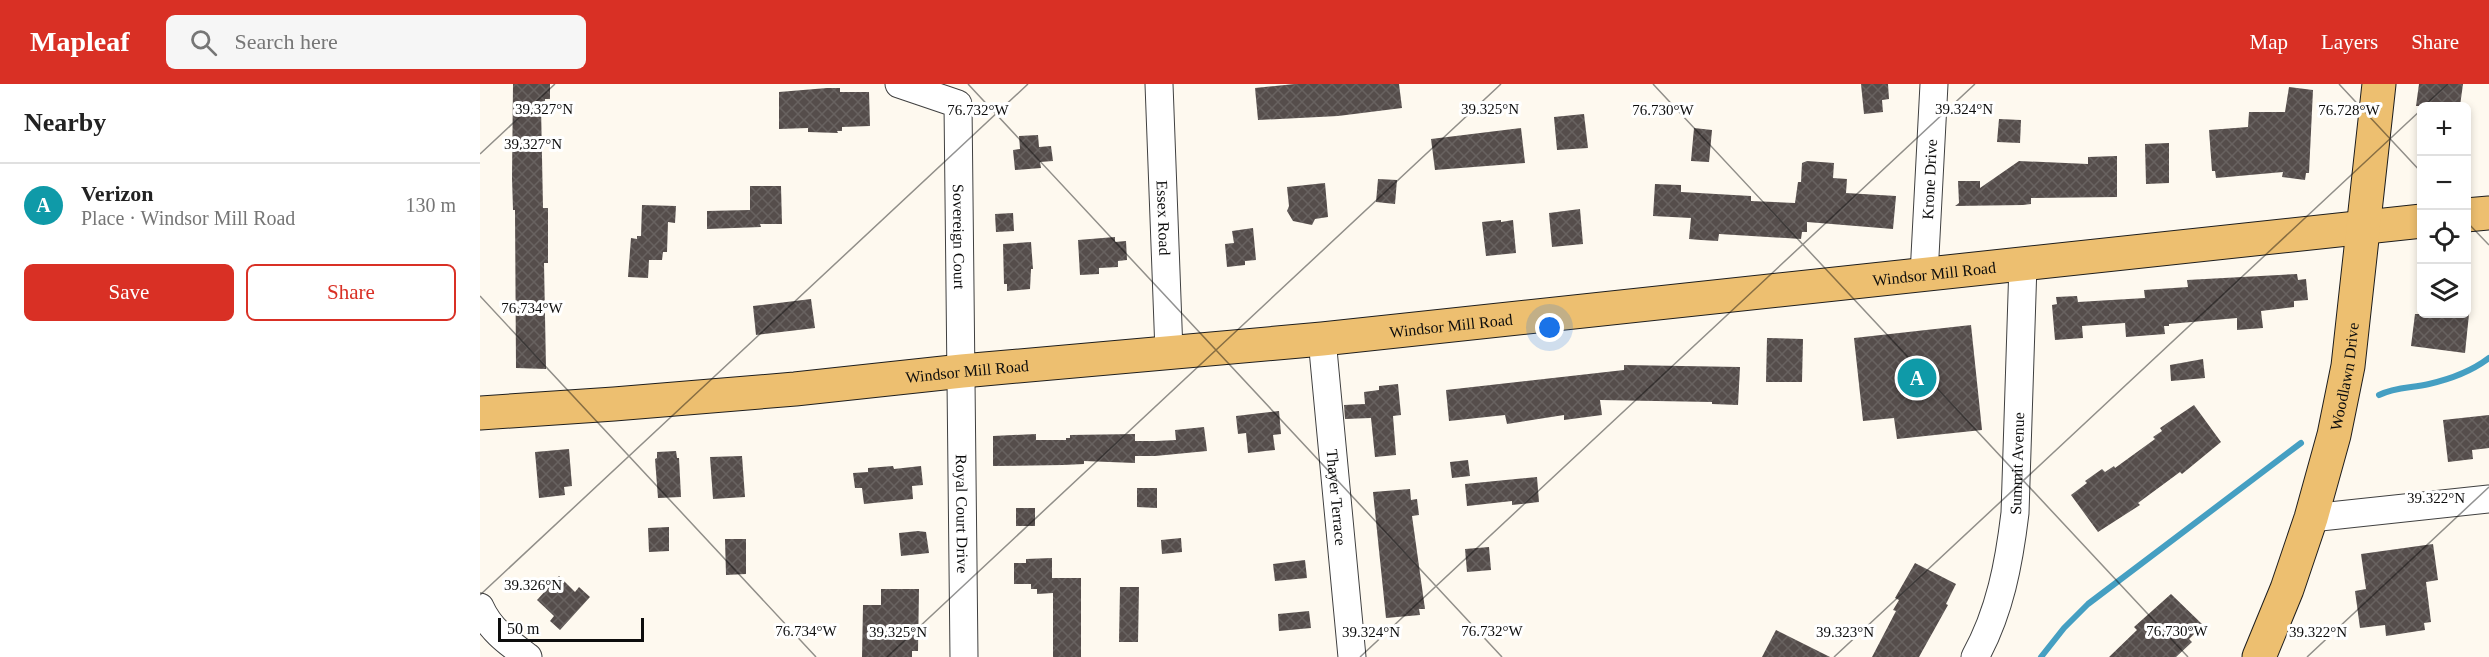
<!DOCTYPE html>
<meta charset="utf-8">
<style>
body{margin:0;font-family:"Times New Roman",serif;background:#f6f6f6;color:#222}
.controls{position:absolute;right:18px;top:18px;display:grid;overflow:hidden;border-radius:9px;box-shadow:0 3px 9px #0003}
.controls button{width:54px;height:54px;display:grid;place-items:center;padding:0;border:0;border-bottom:2px solid #e0e0e0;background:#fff;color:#222;font:30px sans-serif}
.scale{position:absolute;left:18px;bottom:15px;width:146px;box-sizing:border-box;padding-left:6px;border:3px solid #0d0d0d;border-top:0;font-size:16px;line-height:21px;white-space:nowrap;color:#0d0d0d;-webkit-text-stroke:4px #fff;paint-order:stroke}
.you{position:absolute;left:1070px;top:244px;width:21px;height:21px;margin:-15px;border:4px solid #fff;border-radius:50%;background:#1a73e8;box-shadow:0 0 0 9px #1a73e833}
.badge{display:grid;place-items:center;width:39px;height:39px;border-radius:50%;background:#d93025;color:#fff;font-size:20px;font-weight:700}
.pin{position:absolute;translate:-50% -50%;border:3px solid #fff;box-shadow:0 2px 6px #0006}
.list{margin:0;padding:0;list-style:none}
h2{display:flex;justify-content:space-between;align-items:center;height:78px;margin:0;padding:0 24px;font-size:26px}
h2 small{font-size:20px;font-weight:400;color:#767676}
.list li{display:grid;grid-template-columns:39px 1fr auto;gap:18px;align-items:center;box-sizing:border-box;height:84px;padding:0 24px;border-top:2px solid #e0e0e0}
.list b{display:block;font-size:22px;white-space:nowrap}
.list p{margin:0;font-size:20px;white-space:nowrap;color:#767676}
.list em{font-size:20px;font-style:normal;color:#767676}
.actions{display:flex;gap:12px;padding:18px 24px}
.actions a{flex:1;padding:14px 0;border:2px solid #d93025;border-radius:9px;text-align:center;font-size:21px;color:#d93025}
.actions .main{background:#d93025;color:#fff}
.icon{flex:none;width:33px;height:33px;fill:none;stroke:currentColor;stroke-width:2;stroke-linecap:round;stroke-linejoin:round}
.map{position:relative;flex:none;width:2009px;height:573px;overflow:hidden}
header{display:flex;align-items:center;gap:36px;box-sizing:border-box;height:84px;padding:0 30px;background:#d93025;color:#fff}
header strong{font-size:28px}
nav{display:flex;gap:33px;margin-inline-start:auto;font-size:21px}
.search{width:420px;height:54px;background:#f6f6f6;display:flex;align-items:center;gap:15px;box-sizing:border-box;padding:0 21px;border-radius:9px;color:#767676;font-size:22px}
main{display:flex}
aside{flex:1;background:#fff}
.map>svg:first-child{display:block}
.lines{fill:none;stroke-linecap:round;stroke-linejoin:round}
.stream{stroke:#459fc2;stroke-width:6}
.building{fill:url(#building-cross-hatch)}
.minor-casing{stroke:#404040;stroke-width:29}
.major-casing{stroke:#1e1e1e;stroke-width:35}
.minor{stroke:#fff;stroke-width:27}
.major{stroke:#edbf70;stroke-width:33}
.ticks{fill:none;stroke:#0d0d0d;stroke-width:1.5;stroke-opacity:0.45}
.labels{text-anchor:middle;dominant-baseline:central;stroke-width:6;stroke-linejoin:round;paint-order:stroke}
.street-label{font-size:16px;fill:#0d0d0d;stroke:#fff}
.ticks-label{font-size:15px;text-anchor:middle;fill:#0d0d0d;stroke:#fff;stroke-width:6;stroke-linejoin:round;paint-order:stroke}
</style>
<header>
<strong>Mapleaf</strong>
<div class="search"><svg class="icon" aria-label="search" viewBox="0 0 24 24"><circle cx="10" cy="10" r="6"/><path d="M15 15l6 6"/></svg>Search here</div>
<nav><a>Map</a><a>Layers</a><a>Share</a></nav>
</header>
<main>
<aside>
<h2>Nearby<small></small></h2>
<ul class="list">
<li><span class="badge" style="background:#0f9aa8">A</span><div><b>Verizon</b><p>Place · Windsor Mill Road</p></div><em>130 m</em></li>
</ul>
<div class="actions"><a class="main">Save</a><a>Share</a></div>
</aside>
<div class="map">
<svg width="2009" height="573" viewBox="0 0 2009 573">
<defs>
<pattern id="building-cross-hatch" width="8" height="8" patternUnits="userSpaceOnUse" patternTransform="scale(1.5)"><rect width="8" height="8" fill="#554d4b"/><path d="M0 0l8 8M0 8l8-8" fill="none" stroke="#686260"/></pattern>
</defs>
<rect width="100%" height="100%" fill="#fef9ef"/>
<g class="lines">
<g class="stream">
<path d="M 1899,311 C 1915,303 1932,304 1949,300 C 1971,295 1992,287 2009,274"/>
<path d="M 1561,573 L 1584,544 L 1608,520 L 1821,359"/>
</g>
</g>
<g class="building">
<path d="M 33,0 L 70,0 L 70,15 L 65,15 L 65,22 L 61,22 L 63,124 L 68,124 L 68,179 L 64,179 L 66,285 L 36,284 L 35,126 L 33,126 L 32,94 Z"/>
<path d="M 815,0 L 919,0 L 922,24 L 858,32 L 778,36 L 775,4 Z"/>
<path d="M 1381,0 L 1408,0 L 1409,15 L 1402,16 L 1403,28 L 1384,30 Z"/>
<path d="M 1939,0 L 1983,0 L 1980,22 L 1936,22 Z"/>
<path d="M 1809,3 L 1833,6 L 1829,89 L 1826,89 L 1825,96 L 1802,93 L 1803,88 L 1736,94 L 1735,87 L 1732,87 L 1729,46 L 1768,43 L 1769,28 L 1805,28 Z"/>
<path d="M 347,4 L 360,4 L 360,8 L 389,8 L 390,42 L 362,43 L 362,47 L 357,47 L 358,49 L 328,48 L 328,44 L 299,45 L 299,8 Z"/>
<path d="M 1104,30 L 1108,64 L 1077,66 L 1074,33 Z"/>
<path d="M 1519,35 L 1541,36 L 1540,59 L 1517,58 Z"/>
<path d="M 1041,44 L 1045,79 L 955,86 L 951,55 Z"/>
<path d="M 1214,44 L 1232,46 L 1229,78 L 1211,77 Z"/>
<path d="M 558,51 L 559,63 L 571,62 L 573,77 L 560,78 L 561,84 L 535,86 L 533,66 L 540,65 L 539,52 Z"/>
<path d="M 1689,59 L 1689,99 L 1666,100 L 1665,60 Z"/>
<path d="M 1637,72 L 1637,113 L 1551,114 L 1551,120 L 1543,121 L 1475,122 L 1479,119 L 1478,97 L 1500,97 L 1500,104 L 1539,77 L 1608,80 L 1608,73 Z"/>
<path d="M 1327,77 L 1354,79 L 1353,94 L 1367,95 L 1366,109 L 1416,112 L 1413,145 L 1327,138 L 1327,148 L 1322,148 L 1321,155 L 1239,150 L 1238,157 L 1221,156 L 1209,155 L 1211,134 L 1173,132 L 1175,100 L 1201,101 L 1201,108 L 1271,112 L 1271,117 L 1315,119 L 1318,98 L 1321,98 L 1322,79 Z"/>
<path d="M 898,95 L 917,96 L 915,120 L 896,118 Z"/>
<path d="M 845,99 L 848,133 L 835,135 L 832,141 L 813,137 L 807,127 L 809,122 L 807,103 Z"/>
<path d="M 270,102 L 301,102 L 302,140 L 280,140 L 281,143 L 227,145 L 227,127 L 270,126 Z"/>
<path d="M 162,121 L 196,122 L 195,139 L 188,138 L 187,168 L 183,168 L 182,176 L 169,176 L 168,194 L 148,193 L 151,154 L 157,155 L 157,152 L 161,152 Z"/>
<path d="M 1100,125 L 1103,160 L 1072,163 L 1069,129 Z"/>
<path d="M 533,129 L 534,147 L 516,148 L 515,130 Z"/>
<path d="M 1021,136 L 1021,138 L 1033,136 L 1036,169 L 1006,172 L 1002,138 Z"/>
<path d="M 773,144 L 776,176 L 765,177 L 765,181 L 747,183 L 745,160 L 754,159 L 752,147 Z"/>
<path d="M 635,153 L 635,158 L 646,157 L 647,176 L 638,177 L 638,183 L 619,184 L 619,190 L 600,191 L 598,156 Z"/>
<path d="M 551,158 L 553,185 L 551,185 L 550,205 L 527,207 L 527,200 L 524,200 L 523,160 Z"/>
<path d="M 1817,190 L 1818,196 L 1826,195 L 1828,216 L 1814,217 L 1814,223 L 1781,227 L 1783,244 L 1757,246 L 1757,234 L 1689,240 L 1689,242 L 1684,242 L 1685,250 L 1646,253 L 1645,239 L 1602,242 L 1603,254 L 1575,256 L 1572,221 L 1577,220 L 1576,213 L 1597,212 L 1598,218 L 1665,214 L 1664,206 L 1708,203 L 1707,196 Z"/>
<path d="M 331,215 L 335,244 L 276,251 L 273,222 Z"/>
<path d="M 1935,230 L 1989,230 L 1985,269 L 1931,262 Z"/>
<path d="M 1491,241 L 1502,346 L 1417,355 L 1414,334 L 1383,337 L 1374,254 Z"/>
<path d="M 1287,254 L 1323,255 L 1322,298 L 1286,298 Z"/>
<path d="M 1723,275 L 1725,294 L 1691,297 L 1690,281 Z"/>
<path d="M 1144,281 L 1260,283 L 1258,321 L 1232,320 L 1232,318 L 1120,316 L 1122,331 L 1084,336 L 1084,331 L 1027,340 L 1025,331 L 969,337 L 966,306 L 1144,286 Z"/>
<path d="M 918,300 L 921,331 L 913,332 L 916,371 L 895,373 L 891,334 L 865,335 L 864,321 L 885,320 L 884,308 L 899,306 L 899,302 Z"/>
<path d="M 1714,321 L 1741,358 L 1702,390 L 1700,388 L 1658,419 L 1660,421 L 1618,448 L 1591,411 L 1607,399 L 1605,397 L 1622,385 L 1625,388 L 1634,382 L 1635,384 L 1675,355 L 1673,353 L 1682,347 L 1680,344 Z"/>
<path d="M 799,327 L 801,350 L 793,351 L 795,366 L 768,369 L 766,349 L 758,350 L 756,332 Z"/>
<path d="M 2009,331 L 2009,364 L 1992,366 L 1993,375 L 1968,378 L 1963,336 Z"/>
<path d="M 724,343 L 727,367 L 675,372 L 655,372 L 655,379 L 604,377 L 604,380 L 583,381 L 513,382 L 513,352 L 556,350 L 556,356 L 586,356 L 586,354 L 590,354 L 590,351 L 655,350 L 655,357 L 676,357 L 696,356 L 695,346 Z"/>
<path d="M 89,365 L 92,402 L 84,403 L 85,411 L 59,414 L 55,368 Z"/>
<path d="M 196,367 L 197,374 L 199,374 L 201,413 L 178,414 L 175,375 L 177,374 L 177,368 Z"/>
<path d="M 262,372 L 265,413 L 233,415 L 230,373 Z"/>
<path d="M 988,376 L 990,392 L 972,394 L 970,378 Z"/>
<path d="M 413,382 L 414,385 L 441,382 L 443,401 L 432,402 L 433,415 L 384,420 L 382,404 L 375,404 L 373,389 L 388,388 L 388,384 Z"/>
<path d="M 1057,393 L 1059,418 L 1032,421 L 1032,417 L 987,422 L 985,400 Z"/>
<path d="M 657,404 L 677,404 L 677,424 L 657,423 Z"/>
<path d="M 930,405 L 931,416 L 937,415 L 939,431 L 932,432 L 945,525 L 939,525 L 940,531 L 906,534 L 893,408 Z"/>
<rect x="536" y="424" width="19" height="18"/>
<path d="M 189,443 L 189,467 L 169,468 L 168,444 Z"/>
<path d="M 438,447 L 446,448 L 449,469 L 421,472 L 419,449 Z"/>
<path d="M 701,454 L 702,468 L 682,470 L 681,456 Z"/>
<path d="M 245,455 L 266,455 L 266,490 L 246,491 Z"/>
<path d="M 1953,460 L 1958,496 L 1946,498 L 1951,538 L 1944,539 L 1945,546 L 1906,552 L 1905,541 L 1880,544 L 1875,507 L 1886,505 L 1881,470 Z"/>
<path d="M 1009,463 L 1011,486 L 987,488 L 985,465 Z"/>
<path d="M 572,474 L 572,494 L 601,494 L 601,573 L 573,573 L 573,509 L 557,510 L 557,505 L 551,505 L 551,500 L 534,500 L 534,479 L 546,479 L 546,475 Z"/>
<path d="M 825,476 L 827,494 L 795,497 L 793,480 Z"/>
<path d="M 1435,479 L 1476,500 L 1466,520 L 1468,521 L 1439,573 L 1392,573 L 1416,527 L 1413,526 L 1419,516 L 1415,514 Z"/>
<path d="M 79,492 L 95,508 L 99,503 L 110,513 L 80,546 L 70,537 L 74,532 L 57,516 Z"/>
<path d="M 640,503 L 659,503 L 658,558 L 639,558 Z"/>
<path d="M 401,505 L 439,505 L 438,567 L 432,567 L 432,573 L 382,573 L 383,521 L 401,521 Z"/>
<path d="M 1691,510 L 1723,541 L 1709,555 L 1712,558 L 1696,573 L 1629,573 L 1657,546 L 1654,543 Z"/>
<path d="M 829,527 L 831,544 L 799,547 L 798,530 Z"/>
<path d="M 1296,546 L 1350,573 L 1282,573 Z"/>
</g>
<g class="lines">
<defs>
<g id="minor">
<path id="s1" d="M 419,0 L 478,20 L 484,573"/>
<path id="s2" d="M 679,0 L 689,268"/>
<path id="s3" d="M 1444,191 L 1454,0"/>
<path id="s4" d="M 842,255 L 872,573"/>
<path d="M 1831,434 L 2009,415"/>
<path d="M 0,523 C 10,546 29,559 48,573"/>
<path id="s5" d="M 1495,573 C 1520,528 1529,479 1535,429 L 1543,180"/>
</g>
<g id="major">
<path d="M 1986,131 L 2009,129"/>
<path id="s6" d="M 0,329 L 134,320 L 315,305 L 482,287 L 842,255 L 1942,137"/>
<path id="s7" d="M 1779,573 L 1807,505 L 1831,434 L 1854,351 L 1868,282 L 1899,0"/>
</g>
</defs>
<use href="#minor" class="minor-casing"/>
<use href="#major" class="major-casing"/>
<use href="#minor" class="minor"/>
<use href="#major" class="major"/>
</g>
<path class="ticks" d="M 488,0 L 1022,573M 1173,0 L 1708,573M 1859,0 L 1942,89M 1944,22 L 1968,0M 0,70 L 75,0M 1986,137 L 2009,161M 0,212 L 336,573M 0,511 L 548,0M 407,573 L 1021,0M 880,573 L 1495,0M 1354,573 L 1942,25M 1827,573 L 2009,403"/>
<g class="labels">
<g class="street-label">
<text stroke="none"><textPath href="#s3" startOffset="96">Krone Drive</textPath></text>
<text stroke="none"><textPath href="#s2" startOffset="134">Essex Road</textPath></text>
<text stroke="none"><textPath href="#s1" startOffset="195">Sovereign Court</textPath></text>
<text stroke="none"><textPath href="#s6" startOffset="1461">Windsor Mill Road</textPath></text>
<text stroke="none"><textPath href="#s6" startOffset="975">Windsor Mill Road</textPath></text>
<text stroke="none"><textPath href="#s6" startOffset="489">Windsor Mill Road</textPath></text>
<text stroke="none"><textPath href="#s7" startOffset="294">Woodlawn Drive</textPath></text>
<text stroke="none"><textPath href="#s5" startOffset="200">Summit Avenue</textPath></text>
<text stroke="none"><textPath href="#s4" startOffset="159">Thayer Terrace</textPath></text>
<text stroke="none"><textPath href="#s1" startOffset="472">Royal Court Drive</textPath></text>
</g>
</g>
<g class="ticks-label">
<text x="64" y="30">39.327°N</text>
<text x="1010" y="30">39.325°N</text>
<text x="1484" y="30">39.324°N</text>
<text x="1869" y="31">76.728°W</text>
<text x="1183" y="31">76.730°W</text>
<text x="498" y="31">76.732°W</text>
<text x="53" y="65">39.327°N</text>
<text x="52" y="229">76.734°W</text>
<text x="1956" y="419">39.322°N</text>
<text x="53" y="506">39.326°N</text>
<text x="326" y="552">76.734°W</text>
<text x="1012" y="552">76.732°W</text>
<text x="1697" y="552">76.730°W</text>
<text x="418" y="553">39.325°N</text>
<text x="891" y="553">39.324°N</text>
<text x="1365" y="553">39.323°N</text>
<text x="1838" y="553">39.322°N</text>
</g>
</svg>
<div class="controls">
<button>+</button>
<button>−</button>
<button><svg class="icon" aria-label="locate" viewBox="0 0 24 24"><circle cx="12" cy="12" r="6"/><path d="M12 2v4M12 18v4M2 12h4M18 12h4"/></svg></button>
<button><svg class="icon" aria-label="layers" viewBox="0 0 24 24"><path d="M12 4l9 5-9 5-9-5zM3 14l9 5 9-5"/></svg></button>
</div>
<div class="scale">50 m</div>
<div class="you"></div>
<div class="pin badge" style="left:1437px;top:294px;background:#0f9aa8">A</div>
</div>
</main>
